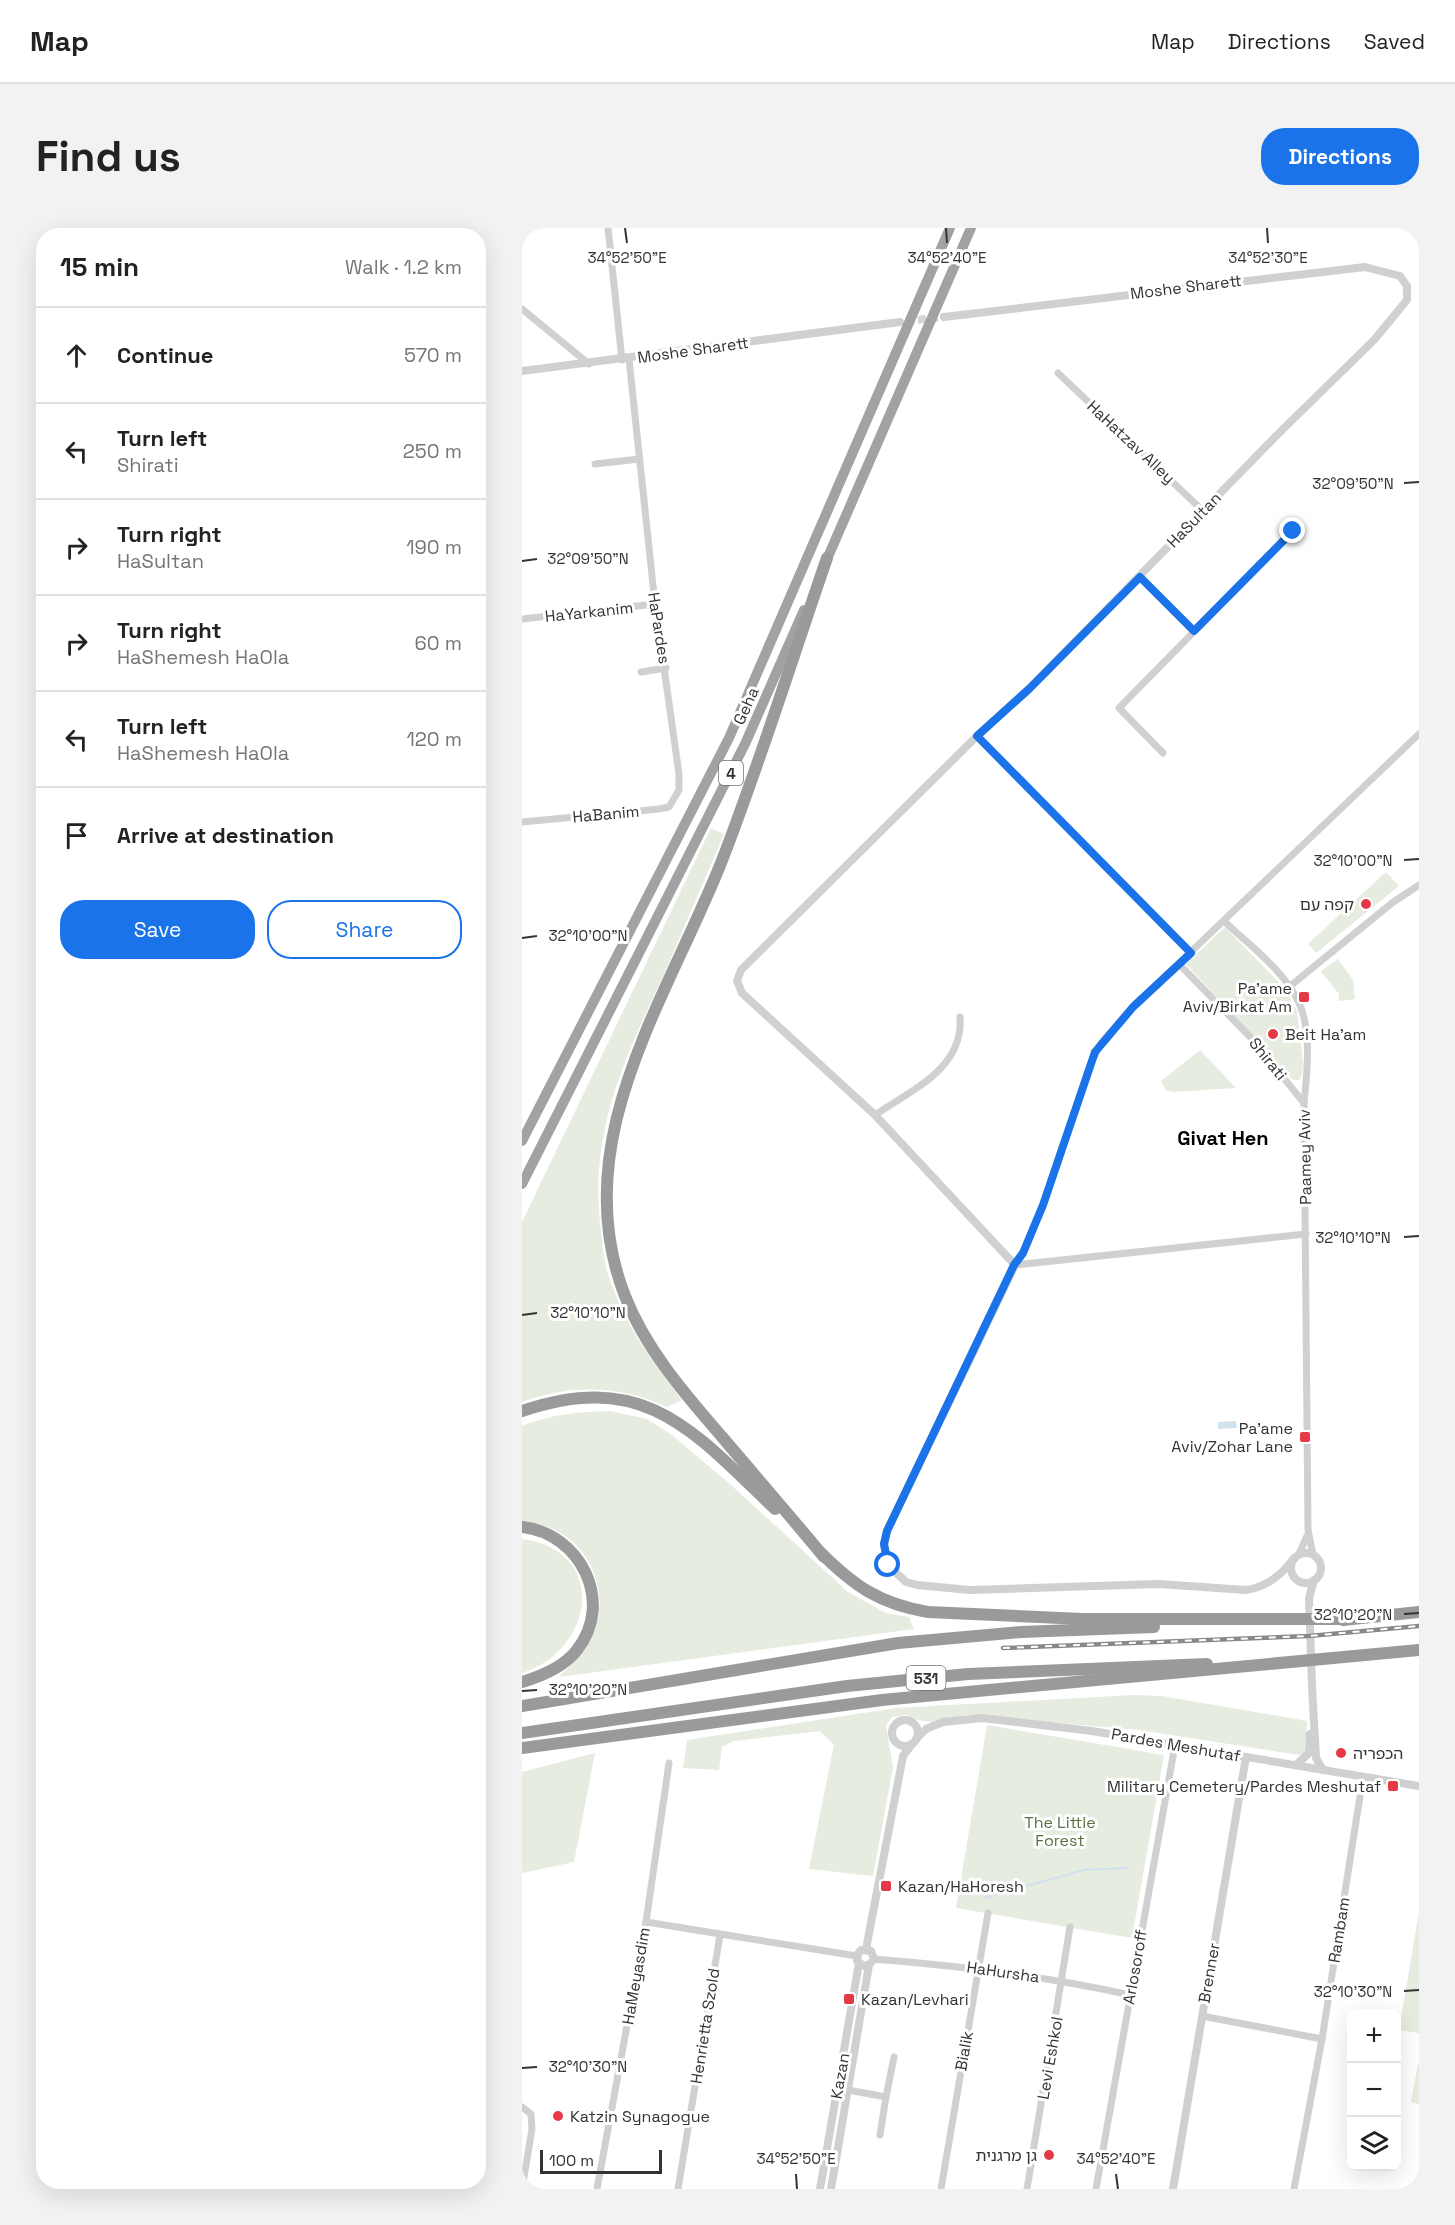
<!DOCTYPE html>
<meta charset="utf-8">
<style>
body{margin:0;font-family:"Space Grotesk","Noto Sans Hebrew",sans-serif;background:#f2f2f2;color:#222}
.controls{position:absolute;right:18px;bottom:18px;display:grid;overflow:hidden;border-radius:12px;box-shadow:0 6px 24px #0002}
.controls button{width:54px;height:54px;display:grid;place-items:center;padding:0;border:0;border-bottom:2px solid #e0e0e0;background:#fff;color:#222;font:30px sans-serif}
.scale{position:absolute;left:18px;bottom:15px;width:122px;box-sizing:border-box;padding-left:6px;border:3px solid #333;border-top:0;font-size:16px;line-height:21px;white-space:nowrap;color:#333;-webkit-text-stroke:4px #fff;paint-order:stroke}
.stop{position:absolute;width:18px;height:18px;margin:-14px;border:4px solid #1a73e8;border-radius:50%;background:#fff}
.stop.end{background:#1a73e8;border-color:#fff;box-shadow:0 2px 6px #0008}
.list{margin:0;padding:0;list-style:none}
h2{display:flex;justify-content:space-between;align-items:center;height:78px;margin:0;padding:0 24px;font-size:26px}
h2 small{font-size:20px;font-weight:400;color:#767676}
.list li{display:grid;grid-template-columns:39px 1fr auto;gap:18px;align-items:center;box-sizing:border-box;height:96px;padding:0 24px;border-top:2px solid #e0e0e0}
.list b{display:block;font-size:22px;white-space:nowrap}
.list p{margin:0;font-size:20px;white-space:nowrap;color:#767676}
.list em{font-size:20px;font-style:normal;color:#767676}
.actions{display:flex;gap:12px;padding:18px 24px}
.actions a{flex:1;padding:14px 0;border:2px solid #1a73e8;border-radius:24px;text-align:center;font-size:21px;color:#1a73e8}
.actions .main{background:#1a73e8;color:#fff}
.icon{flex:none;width:33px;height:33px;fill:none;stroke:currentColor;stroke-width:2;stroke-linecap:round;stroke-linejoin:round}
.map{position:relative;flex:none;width:897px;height:1961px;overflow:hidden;border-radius:24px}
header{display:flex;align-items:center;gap:36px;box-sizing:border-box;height:84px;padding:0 30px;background:#fff;border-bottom:2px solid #e0e0e0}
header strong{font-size:28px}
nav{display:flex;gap:33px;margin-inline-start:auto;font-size:21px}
.intro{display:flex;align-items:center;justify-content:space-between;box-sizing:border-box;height:144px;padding:0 36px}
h1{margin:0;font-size:42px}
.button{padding:15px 27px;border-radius:24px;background:#1a73e8;color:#fff;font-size:21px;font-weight:700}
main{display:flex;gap:36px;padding:0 36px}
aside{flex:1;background:#fff;border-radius:24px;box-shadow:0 6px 24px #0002}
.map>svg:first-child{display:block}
.green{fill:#e6ecdf}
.water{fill:#cfe2ee}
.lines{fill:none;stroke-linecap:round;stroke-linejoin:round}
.stream{stroke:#cfe2ee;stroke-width:2}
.tertiary-tunnel{stroke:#d6d6d6;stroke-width:8;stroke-dasharray:8 4;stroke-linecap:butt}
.minor{stroke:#d0d0d0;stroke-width:7}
.tertiary{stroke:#d0d0d0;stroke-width:8}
.trunk{stroke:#a2a2a2;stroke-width:10}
.motorway{stroke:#9a9a9a;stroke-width:12}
.rail-casing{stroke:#888;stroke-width:4.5}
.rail{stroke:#fff;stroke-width:2;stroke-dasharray:7;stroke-linecap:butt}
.route{stroke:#1a73e8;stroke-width:8}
.ticks{fill:none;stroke:#333;stroke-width:2}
.poi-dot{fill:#e63946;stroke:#fff;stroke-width:2}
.labels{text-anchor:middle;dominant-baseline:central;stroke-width:6;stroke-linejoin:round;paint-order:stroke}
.shield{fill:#fff;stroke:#707070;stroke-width:1.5}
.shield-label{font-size:15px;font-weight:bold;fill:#333}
.street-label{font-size:16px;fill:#333;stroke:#fff}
.poi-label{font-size:16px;fill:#333;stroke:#fff;text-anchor:end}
.park-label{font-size:16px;fill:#56703f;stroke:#fff}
.quarter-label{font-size:20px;font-weight:bold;fill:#000;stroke:#fff}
.ticks-label{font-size:15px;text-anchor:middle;fill:#333;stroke:#fff;stroke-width:6;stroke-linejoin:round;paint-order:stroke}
</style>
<header>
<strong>Map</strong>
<nav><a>Map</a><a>Directions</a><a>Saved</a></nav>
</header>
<div class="intro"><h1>Find us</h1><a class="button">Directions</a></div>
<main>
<aside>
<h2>15 min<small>Walk · 1.2 km</small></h2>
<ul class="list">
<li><svg class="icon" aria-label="ahead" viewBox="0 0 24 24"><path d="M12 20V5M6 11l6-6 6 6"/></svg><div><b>Continue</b></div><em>570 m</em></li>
<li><svg class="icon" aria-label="left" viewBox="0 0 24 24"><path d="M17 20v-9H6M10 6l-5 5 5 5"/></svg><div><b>Turn left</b><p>Shirati</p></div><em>250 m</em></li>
<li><svg class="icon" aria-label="right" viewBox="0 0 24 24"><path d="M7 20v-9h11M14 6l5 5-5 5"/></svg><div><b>Turn right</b><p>HaSultan</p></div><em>190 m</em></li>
<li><svg class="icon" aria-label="right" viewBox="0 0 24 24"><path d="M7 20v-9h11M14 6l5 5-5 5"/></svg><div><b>Turn right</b><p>HaShemesh HaOla</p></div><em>60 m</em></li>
<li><svg class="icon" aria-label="left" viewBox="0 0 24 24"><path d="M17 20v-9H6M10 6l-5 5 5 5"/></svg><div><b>Turn left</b><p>HaShemesh HaOla</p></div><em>120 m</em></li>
<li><svg class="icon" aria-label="arrive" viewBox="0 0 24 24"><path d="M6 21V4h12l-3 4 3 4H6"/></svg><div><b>Arrive at destination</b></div></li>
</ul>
<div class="actions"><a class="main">Save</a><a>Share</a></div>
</aside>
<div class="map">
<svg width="897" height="1961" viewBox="0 0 897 1961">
<rect width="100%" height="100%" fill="#fff"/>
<g class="green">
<path d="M 189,600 L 202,606 C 183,650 164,695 145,739 C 104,829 66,901 79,1003 C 81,1019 82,1037 88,1052 C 103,1097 131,1135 160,1172 L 145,1179 C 99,1157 47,1156 0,1174 L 0,994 Z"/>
<path d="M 864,644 L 877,658 L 794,725 L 786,716 Z"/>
<path d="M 703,699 L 763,761 L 775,783 L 781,834 L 780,847 L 777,852 L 771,852 L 664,736 Z"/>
<path d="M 816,731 L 831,752 L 833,771 L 817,773 L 817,766 L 799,743 Z"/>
<path d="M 678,822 L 714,860 L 651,864 L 644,862 L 639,853 Z"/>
<path d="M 88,1183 L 125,1191 L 150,1207 L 209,1257 L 326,1364 L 364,1385 L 387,1389 L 392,1401 L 37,1449 C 49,1437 62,1426 69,1411 C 95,1359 59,1294 0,1295 L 0,1198 C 28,1186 58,1184 88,1183 Z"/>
<path d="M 0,1311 C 86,1322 74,1421 0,1445 Z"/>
<path d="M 612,1467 L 640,1468 L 785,1493 L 783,1525 L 777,1527 L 617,1502 L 446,1487 L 410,1494 L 395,1492 L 384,1487 L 370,1489 L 364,1497 L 371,1539 L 351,1648 L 287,1641 L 312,1517 L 298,1503 L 212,1513 L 200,1519 L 197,1542 L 161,1540 L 165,1512 L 374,1480 Z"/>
<path d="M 465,1497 L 642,1527 L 610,1710 L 434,1680 Z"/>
<path d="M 73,1525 L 52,1634 L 0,1645 L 0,1544 Z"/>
<path d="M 897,1684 L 897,1805 L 877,1802 Z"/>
<path d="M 896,1836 L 897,1836 L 897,1876 L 889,1874 Z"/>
</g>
<path class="water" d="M 714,1193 L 715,1200 L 696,1201 L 696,1194 Z"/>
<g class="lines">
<path class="stream" d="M 462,1670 L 562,1642 L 606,1640"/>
<path class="tertiary-tunnel" d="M 384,93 L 422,89"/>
<g class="minor">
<path d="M 86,0 L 100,132"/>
<path d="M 0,81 L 67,136"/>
<path d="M 536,145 L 681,283"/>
<path d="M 73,236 L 117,231"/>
<path d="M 618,349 L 672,403"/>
<path d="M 0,391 L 133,376"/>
<path d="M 119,444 L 144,440"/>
<path d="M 455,508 L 669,725"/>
<path d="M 641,525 L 597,480 L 771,303"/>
<path d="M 0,594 L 137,581 L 147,579 L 157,562 L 157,546 L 133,376 L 107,131"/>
<path d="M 702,693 C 727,717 762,742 777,775 C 790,803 785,845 782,875 L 786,1302 L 791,1327"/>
<path d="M 658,737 L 731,812 L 782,875"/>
<path d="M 767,759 L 870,675 L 897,657"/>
<path d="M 353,887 C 389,862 442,841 438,789"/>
<path d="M 493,1037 L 501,1025 L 521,977 L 569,835 L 579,815 L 611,779 L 897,506"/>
<path d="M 493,1037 L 784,1006"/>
<path d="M 777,1326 L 785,1308"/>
<path d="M 124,1694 L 335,1728"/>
<path d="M 352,1731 C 439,1738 523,1748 608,1767"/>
<path d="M 680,1788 L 800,1811"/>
<path d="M 326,1862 L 364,1869 L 372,1829"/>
<path d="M 0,1879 L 9,1886 L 10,1901 L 0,1961"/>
<path d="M 358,1907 L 364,1869"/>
<path d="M 75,1961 L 124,1694 L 147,1535"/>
<path d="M 156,1961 L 198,1707"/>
<path d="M 419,1961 L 466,1685"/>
<path d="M 505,1961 L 548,1699"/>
<path d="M 574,1961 L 653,1517"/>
<path d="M 772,1961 L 800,1811 L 841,1549"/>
</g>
<g class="tertiary">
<path d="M 422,89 L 843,39 L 878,48 L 885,58 L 885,72 L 852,112 L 755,207 L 507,461 L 455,508 L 219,742 L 215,753 L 220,765 L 353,887 L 493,1037 L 365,1303 L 362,1316 L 366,1337 L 384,1354 L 395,1357 L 448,1362 L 637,1356 L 724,1362 C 744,1359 760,1347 772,1330"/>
<path d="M 0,143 L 378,94"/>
<circle cx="784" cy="1340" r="15"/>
<path d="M 792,1352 L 787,1370 L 790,1458 L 794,1530 L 801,1542"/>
<circle cx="383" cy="1505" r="13"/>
<path d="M 394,1511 L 404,1501 L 421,1494 L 460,1490 L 570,1503 L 897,1558"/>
<path d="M 774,1537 L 787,1525 L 788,1506"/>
<path d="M 344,1721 L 381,1528 L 390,1516"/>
<path d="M 298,1961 L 337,1735"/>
<path d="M 309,1961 L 347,1737 L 352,1731 L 349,1723 L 339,1722 L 336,1726 L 335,1733 L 342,1738 L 347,1737"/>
<path d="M 651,1961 L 724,1529"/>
</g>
<g class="trunk">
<path d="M 302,338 L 449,0"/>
<path d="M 0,913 L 207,510 L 428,0"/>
<path d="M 0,956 L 223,516 L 282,382"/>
</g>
<g class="motorway">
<path d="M 0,1183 C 124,1141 171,1203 253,1281"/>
<path d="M 0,1299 C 58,1305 93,1374 55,1422 C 42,1439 20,1448 0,1454"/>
<path d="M 298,1324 C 332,1358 358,1376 406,1384 L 561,1391 L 829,1391"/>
<path d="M 302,1329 C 269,1289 235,1250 201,1210 C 164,1167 124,1122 103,1068 C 43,915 144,773 199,635 C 238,535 270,431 305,330"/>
<path d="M 821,1392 L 897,1384"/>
<path d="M 0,1478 L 376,1415 L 499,1404 L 632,1399"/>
<path d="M 0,1505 L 325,1458 L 446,1446 L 685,1436"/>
<path d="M 0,1520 L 360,1472 L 897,1422"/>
</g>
<defs>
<path id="rail" d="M 481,1420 L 787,1408 L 897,1398"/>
</defs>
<use href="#rail" class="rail-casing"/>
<use href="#rail" class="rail"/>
</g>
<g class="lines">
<path class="route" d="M 366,1337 L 362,1316 L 365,1303 L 492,1037 L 501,1025 L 521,977 L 573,824 L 611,779 L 669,725 L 455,508 L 507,461 L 618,349 L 672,403 L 771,303"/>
</g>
<path class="ticks" d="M 103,0 L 105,15M 424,0 L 425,15M 745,0 L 746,15M 882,255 L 897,254M 0,333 L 15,331M 882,632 L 897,631M 0,710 L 15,708M 882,1009 L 897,1008M 0,1087 L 15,1085M 882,1386 L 897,1385M 0,1463 L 15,1462M 882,1763 L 897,1762M 0,1840 L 15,1839M 274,1946 L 275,1961M 594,1946 L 596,1961"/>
<g class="poi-dot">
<circle cx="844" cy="676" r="6"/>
<rect x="776" y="763" width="12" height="12" rx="3"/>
<circle cx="751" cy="806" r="6"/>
<rect x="777" y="1203" width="12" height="12" rx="3"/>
<circle cx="819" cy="1525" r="6"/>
<rect x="865" y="1552" width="12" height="12" rx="3"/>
<rect x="358" y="1652" width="12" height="12" rx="3"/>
<rect x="321" y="1765" width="12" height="12" rx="3"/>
<circle cx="36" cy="1888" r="6"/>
<circle cx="527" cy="1927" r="6"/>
</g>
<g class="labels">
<g class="shield">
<rect x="197" y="533" width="24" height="24" rx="4.5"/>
<rect x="384.5" y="1438" width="39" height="24" rx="4.5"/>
</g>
<g class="shield-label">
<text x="209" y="545">4</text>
<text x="404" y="1450">531</text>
</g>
<g class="street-label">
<text transform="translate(664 59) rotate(-7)">Moshe Sharett</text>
<text transform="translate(171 122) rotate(-8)">Moshe Sharett</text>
<text transform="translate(609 214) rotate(43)">HaHatzav Alley</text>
<text transform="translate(672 292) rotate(-46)">HaSultan</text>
<text transform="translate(67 384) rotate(-6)">HaYarkanim</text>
<text transform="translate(137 400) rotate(81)">HaPardes</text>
<text transform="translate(224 478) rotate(-66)">Geha</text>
<text transform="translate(84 586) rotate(-5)">HaBanim</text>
<text transform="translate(746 831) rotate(51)">Shirati</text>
<text transform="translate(783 929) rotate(-91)">Paamey Aviv</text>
<text transform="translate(654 1517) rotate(10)">Pardes Meshutaf</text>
<text transform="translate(817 1702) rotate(-81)">Rambam</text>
<text transform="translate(613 1739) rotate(-80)">Arlosoroff</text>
<text transform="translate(481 1744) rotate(8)">HaHursha</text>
<text transform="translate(687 1745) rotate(-80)">Brenner</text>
<text transform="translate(114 1748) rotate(-80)">HaMeyasdim</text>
<text transform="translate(183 1798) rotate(-81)">Henrietta Szold</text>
<text transform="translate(442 1823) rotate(-80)">Bialik</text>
<text transform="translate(528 1830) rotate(-80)">Levi Eshkol</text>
<text transform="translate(318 1848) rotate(-80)">Kazan</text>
</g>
<g class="poi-label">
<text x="832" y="676">קפה עם</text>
<text x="770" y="760">Pa'ame<tspan x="770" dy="18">Aviv/Birkat Am</tspan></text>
<text x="763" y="806" text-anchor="start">Beit Ha'am</text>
<text x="771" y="1200">Pa'ame<tspan x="771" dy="18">Aviv/Zohar Lane</tspan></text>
<text x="831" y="1525" text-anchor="start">הכפריה</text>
<text x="859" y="1558">Military Cemetery/Pardes Meshutaf</text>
<text x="376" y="1658" text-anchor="start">Kazan/HaHoresh</text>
<text x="339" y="1771" text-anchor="start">Kazan/Levhari</text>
<text x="48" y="1888" text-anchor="start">Katzin Synagogue</text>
<text x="515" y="1927">גן מרגנית</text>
</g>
<g class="park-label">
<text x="538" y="1594">The Little<tspan x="538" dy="18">Forest</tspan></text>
</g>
<g class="quarter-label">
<text x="701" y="910">Givat Hen</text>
</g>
</g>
<g class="ticks-label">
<text x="105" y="35">34°52'50"E</text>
<text x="425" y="35">34°52'40"E</text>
<text x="746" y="35">34°52'30"E</text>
<text x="831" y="261">32°09'50"N</text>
<text x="66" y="336">32°09'50"N</text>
<text x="831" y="638">32°10'00"N</text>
<text x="66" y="713">32°10'00"N</text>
<text x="831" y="1015">32°10'10"N</text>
<text x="66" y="1090">32°10'10"N</text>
<text x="831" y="1392">32°10'20"N</text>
<text x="66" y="1467">32°10'20"N</text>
<text x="831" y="1769">32°10'30"N</text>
<text x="66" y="1844">32°10'30"N</text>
<text x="274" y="1936">34°52'50"E</text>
<text x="594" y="1936">34°52'40"E</text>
</g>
</svg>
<div class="controls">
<button>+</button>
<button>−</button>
<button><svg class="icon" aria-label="layers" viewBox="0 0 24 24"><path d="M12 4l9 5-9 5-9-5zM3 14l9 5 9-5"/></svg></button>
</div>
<div class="scale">100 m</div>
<div class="stop" style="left:366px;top:1337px"></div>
<div class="stop end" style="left:771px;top:303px"></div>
</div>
</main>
